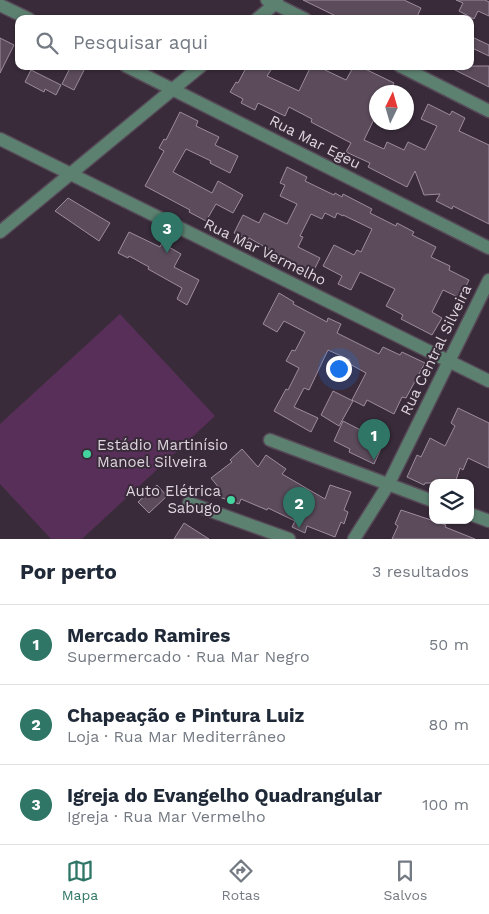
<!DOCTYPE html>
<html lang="pt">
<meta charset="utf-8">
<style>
body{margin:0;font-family:"Work Sans",sans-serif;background:#f2f2f3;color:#1f2937}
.controls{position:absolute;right:15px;bottom:15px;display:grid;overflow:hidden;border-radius:10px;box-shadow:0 1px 4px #0004}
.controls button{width:45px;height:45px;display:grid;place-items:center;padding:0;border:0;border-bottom:1px solid #e0e1e3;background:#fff;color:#1f2937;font:25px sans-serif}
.compass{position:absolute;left:369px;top:85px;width:45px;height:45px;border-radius:50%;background:#fff;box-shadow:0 1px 4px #0004;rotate:5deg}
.you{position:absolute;left:338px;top:368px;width:18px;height:18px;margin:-12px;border:4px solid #fff;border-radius:50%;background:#1a73e8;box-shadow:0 0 0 8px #1a73e833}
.badge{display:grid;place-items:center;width:32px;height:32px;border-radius:50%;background:#307666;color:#fff;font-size:16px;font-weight:700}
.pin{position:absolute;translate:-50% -41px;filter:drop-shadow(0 1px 2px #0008)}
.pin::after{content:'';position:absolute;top:26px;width:18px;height:15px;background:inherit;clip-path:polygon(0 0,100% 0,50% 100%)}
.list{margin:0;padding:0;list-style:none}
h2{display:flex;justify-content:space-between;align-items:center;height:65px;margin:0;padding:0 20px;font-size:21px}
h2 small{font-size:16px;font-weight:400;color:#747a83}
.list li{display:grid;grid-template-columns:32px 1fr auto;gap:15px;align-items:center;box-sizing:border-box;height:80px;padding:0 20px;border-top:1px solid #e0e1e3}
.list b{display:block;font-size:19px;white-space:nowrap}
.list p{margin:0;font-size:16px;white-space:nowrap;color:#747a83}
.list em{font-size:16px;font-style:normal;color:#747a83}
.icon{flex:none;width:28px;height:28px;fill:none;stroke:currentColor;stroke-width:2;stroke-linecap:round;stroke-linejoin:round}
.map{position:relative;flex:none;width:489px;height:539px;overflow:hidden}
.search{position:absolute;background:#fff;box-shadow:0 1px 4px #0004;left:15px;right:15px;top:15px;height:55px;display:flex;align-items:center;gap:12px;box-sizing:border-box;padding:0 18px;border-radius:10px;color:#747a83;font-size:19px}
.sheet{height:305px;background:#fff}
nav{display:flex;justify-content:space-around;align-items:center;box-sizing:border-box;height:70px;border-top:1px solid #e0e1e3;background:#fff;font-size:14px;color:#747a83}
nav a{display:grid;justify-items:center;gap:2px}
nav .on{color:#307666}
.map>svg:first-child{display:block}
.green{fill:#572f58}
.building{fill:#5b4b5b;stroke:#9e8c9e}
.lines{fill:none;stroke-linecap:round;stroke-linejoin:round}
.minor-casing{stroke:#574a58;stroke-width:15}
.minor{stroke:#5c8170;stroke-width:12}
.poi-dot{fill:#44d49f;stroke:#392b3a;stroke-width:2}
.labels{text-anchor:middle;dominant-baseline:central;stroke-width:4;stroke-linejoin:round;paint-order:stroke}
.street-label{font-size:15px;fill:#ded5de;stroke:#392b3a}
.poi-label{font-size:15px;fill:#ded5de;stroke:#392b3a;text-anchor:start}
</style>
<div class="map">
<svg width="489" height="539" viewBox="0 0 489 539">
<rect width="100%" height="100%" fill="#392b3a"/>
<path class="green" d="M 120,314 L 215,416 L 82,539 L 51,539 L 0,484 L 0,424 Z"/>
<g class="building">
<path d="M 303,0 L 404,0 L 421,8 L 416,19 L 342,19 Z"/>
<path d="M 456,0 L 485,0 L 489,2 L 489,16 L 478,11 L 474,19 L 459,11 L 463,3 Z"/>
<path d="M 470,36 L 489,45 L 489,56 L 470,47 Z"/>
<path d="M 0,38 L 14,45 L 0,73 Z"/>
<path d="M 71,66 L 86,66 L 74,90 L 62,84 Z"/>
<path d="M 247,66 L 264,66 L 271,70 L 267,76 L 299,91 L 311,66 L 327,66 L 325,70 L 346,80 L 354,66 L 359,66 L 394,83 L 389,92 L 376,92 L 376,115 L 364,140 L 384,149 L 387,142 L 404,150 L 408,142 L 425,150 L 437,126 L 421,119 L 428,104 L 450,115 L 452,111 L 465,118 L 459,131 L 489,145 L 489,224 L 453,206 L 452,209 L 436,201 L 440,194 L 424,195 L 415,171 L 407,187 L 368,167 L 370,163 L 346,152 L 351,143 L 311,122 L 312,119 L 289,107 L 285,116 L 258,103 L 255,110 L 241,103 L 243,99 L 230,92 L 236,82 L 238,83 Z"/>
<path d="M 447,66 L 489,66 L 489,87 Z"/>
<path d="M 31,70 L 61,85 L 56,95 L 45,89 L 44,92 L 25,82 Z"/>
<path d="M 180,112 L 198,121 L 196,126 L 219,137 L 215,145 L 238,156 L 230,173 L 210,163 L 211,161 L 186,149 L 173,172 L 212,193 L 218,181 L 243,195 L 233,213 L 216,204 L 206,221 L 189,212 L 190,210 L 145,186 L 164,151 L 159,148 L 164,139 L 166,140 Z"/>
<path d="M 287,167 L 307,177 L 305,181 L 334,195 L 335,193 L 342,197 L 343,194 L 372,209 L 370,213 L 396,226 L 397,223 L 414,232 L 412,235 L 436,247 L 431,257 L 450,266 L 449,270 L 469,280 L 460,298 L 443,290 L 432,312 L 442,318 L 432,335 L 401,319 L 403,315 L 386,306 L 395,289 L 360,272 L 351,290 L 338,284 L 342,276 L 323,266 L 334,245 L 354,255 L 357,250 L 361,252 L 372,229 L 343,215 L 343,216 L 337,213 L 335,218 L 325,213 L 322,219 L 311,214 L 300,236 L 303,237 L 298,247 L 320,258 L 312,274 L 249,238 L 248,240 L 234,233 L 243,215 L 259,223 L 264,213 L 287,224 L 297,204 L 280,196 L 285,185 L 280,183 Z"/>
<path d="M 68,198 L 110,223 L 99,241 L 55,211 Z"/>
<path d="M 129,232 L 160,247 L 162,243 L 181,254 L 174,267 L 199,280 L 187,305 L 177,299 L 182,288 L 148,269 L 149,267 L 129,256 L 128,258 L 118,253 Z"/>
<path d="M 279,293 L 294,302 L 293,304 L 327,322 L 328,318 L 341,324 L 337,333 L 379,354 L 383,347 L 400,355 L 402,352 L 425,363 L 406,398 L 402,397 L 394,414 L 367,400 L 364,406 L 352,400 L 366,373 L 348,363 L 350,360 L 328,350 L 309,390 L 304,388 L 294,407 L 318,418 L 311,432 L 274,411 L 286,389 L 288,390 L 299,368 L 286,361 L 292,350 L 295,351 L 305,332 L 284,321 L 277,332 L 263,324 Z"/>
<path d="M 333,391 L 353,401 L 339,426 L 321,415 Z"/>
<path d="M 458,408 L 489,423 L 489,468 L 468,458 L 463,470 L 460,468 L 455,483 L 425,483 L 424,485 L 407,477 L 417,455 L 421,457 L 430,438 L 445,446 L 455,426 L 451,423 Z"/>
<path d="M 343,421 L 384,442 L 374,464 L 349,452 L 350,449 L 334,441 Z"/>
<path d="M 242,449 L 258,467 L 266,455 L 286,469 L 282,474 L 325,499 L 330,485 L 351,492 L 344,510 L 348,512 L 344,524 L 341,522 L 335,537 L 307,526 L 305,533 L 292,527 L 295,521 L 268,508 L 267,510 L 241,499 L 239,504 L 211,494 L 219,488 L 211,478 L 232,462 L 230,460 Z"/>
<path d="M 157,485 L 167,496 L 149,513 L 138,502 Z"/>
<path d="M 401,510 L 446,525 L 445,527 L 475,539 L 392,539 L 398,526 L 395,524 Z"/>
<path d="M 184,523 L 209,539 L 174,539 Z"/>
</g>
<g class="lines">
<defs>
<g id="minor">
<path d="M 267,0 L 305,19"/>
<path d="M 0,5 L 29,19"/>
<path d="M 257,19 L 275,4 L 277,0"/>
<path d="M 126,66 L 489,248"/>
<path d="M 400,66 L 489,111"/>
<path d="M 0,139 L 489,381"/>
<path d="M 0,232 L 201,66"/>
<path d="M 270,440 L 433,501"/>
<path d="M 189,503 L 289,539"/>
<path d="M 470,514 L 489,521"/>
<path d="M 354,539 L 388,485 L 489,280"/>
</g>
</defs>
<use href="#minor" class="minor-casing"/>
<use href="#minor" class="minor"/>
</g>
<g class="poi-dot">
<circle cx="87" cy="454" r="5"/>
<circle cx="231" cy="500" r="5"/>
</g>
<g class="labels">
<g class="street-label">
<text transform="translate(315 142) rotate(27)">Rua Mar Egeu</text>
<text transform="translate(265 252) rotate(26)">Rua Mar Vermelho</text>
<text transform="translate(436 350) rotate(-64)">Rua Central Silveira</text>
</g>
<g class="poi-label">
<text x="97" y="445">Estádio Martinísio<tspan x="97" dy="17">Manoel Silveira</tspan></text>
<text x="221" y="491" text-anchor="end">Auto Elétrica<tspan x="221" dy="17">Sabugo</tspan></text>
</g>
</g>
</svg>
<div class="controls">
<button><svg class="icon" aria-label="layers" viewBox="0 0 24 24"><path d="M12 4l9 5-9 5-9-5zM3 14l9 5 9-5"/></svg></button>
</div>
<svg class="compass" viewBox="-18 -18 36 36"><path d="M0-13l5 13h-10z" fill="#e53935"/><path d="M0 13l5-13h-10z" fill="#747a83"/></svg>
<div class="you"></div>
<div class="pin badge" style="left:374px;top:460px">1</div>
<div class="pin badge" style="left:299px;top:528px">2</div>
<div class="pin badge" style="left:167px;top:253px">3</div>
<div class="search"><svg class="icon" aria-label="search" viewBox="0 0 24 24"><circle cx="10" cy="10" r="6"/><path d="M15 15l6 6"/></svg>Pesquisar aqui</div>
</div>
<section class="sheet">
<h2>Por perto<small>3 resultados</small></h2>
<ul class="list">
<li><span class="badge">1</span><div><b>Mercado Ramires</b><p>Supermercado · Rua Mar Negro</p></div><em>50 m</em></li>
<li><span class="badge">2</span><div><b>Chapeação e Pintura Luiz</b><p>Loja · Rua Mar Mediterrâneo</p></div><em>80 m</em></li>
<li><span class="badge">3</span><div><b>Igreja do Evangelho Quadrangular</b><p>Igreja · Rua Mar Vermelho</p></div><em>100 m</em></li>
</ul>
</section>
<nav>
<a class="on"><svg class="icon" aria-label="map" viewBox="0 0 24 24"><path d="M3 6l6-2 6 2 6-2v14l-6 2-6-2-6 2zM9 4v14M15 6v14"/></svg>Mapa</a>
<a><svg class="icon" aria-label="directions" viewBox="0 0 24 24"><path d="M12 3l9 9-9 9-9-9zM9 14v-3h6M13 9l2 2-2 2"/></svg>Rotas</a>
<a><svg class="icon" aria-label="saved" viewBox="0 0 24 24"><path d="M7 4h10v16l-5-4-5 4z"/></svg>Salvos</a>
</nav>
